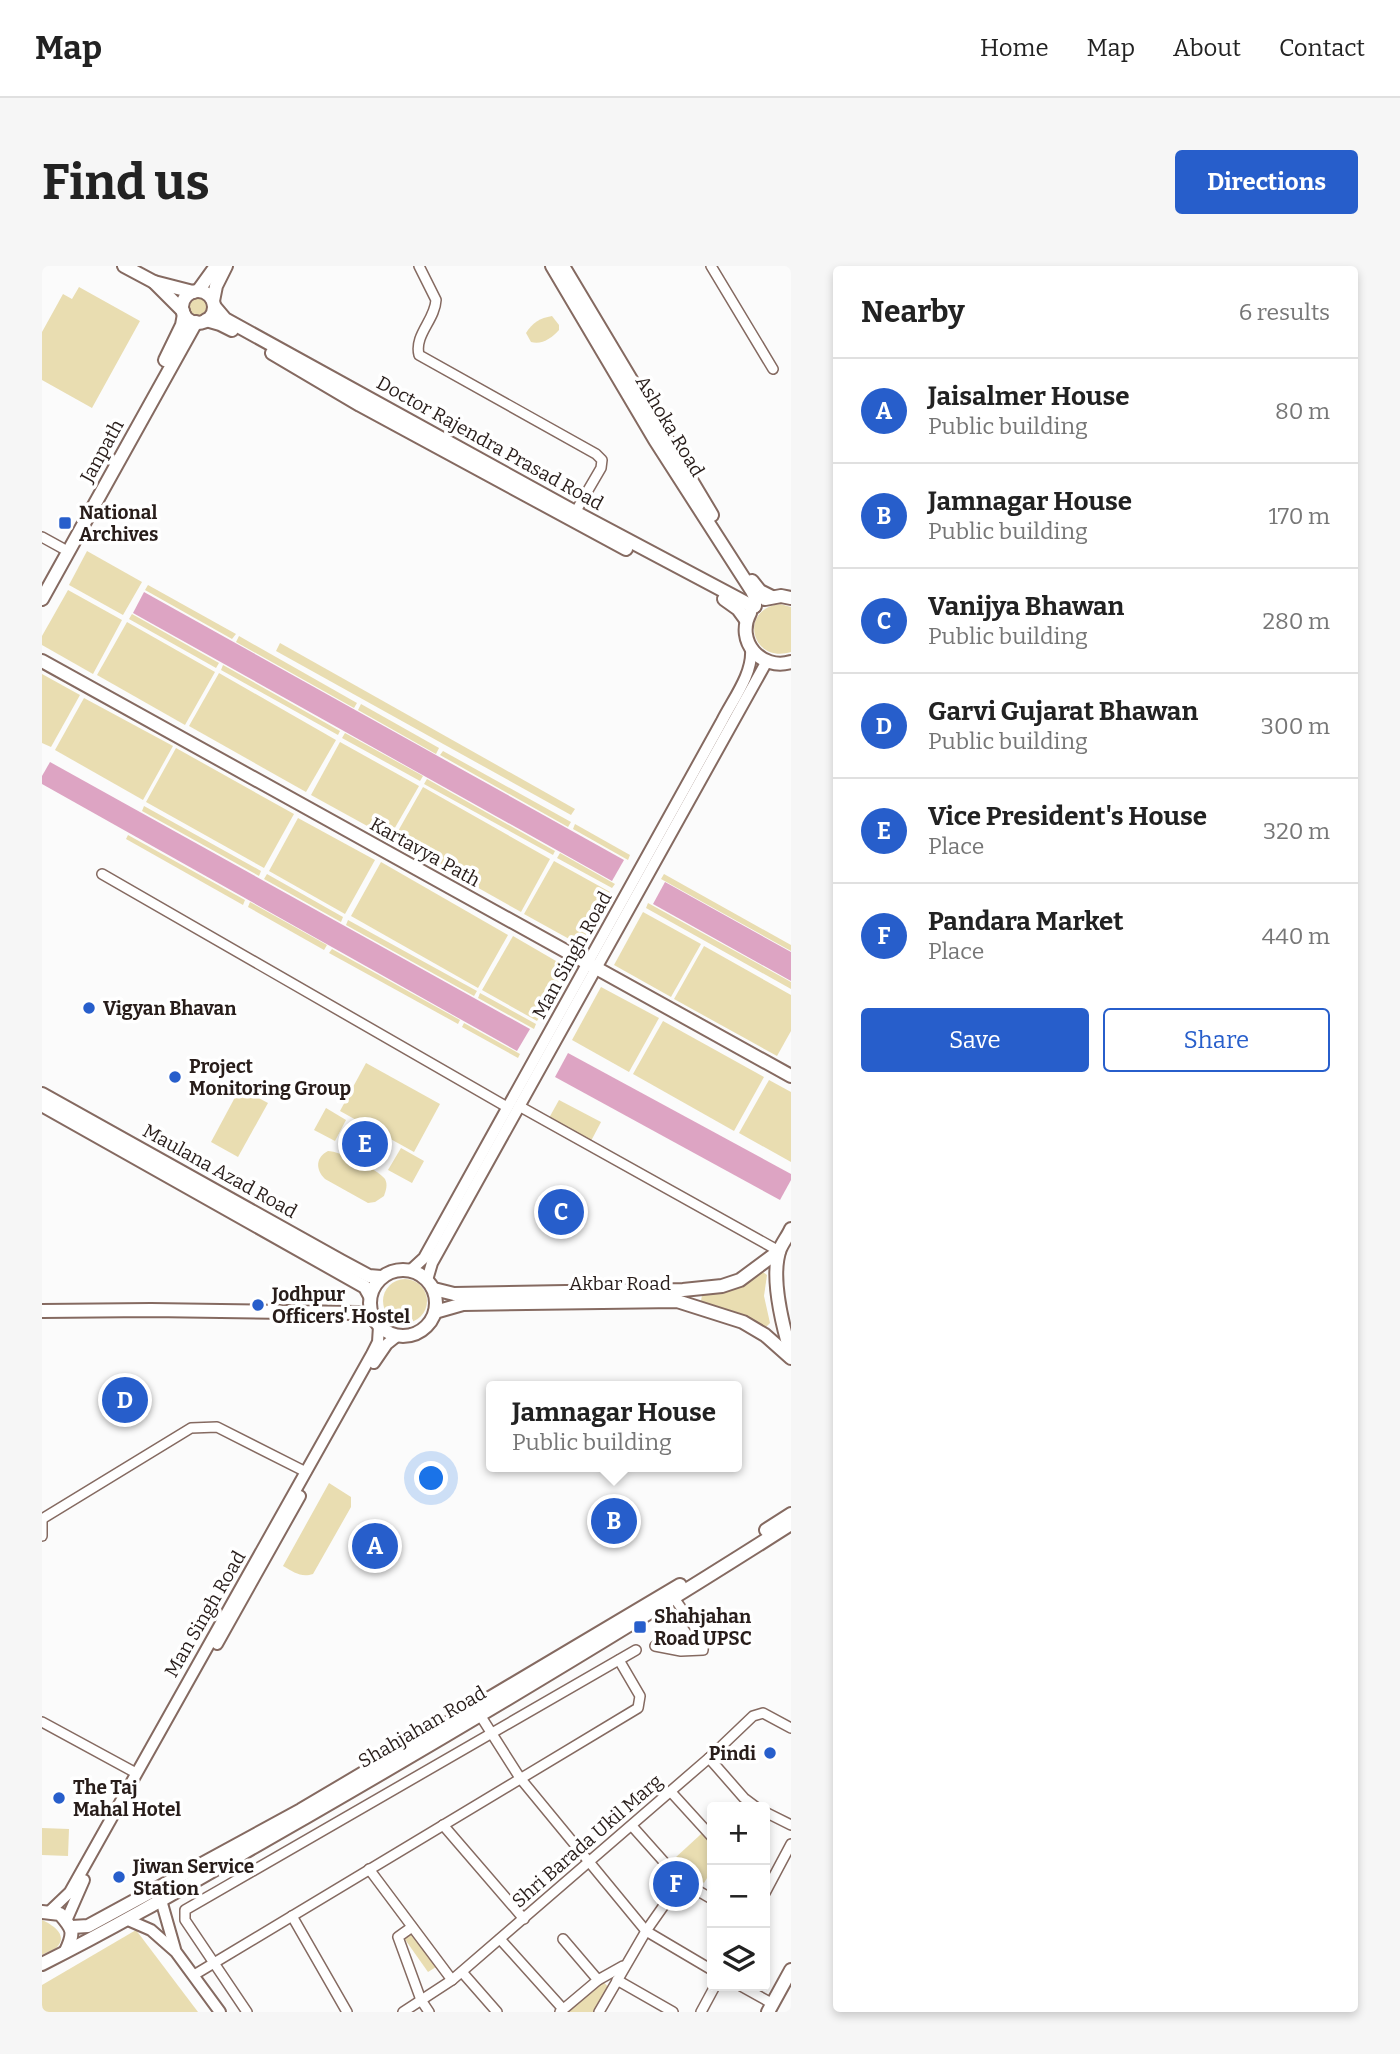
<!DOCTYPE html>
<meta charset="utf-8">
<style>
body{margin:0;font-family:Bitter,serif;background:#f6f6f6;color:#222}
.controls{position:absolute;right:21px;bottom:21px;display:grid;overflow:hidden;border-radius:7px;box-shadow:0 4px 10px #0003}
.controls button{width:63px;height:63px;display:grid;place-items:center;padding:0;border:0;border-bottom:2px solid #e0e0e0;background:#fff;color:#222;font:35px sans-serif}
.you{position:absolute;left:390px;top:1213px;width:24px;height:24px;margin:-18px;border:5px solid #fff;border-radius:50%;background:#1a73e8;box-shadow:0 0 0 10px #1a73e833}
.badge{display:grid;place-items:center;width:46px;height:46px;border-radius:50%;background:#275ecb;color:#fff;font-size:23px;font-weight:700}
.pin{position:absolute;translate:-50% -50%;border:4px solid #fff;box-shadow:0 2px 7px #0006}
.popup{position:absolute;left:444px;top:1115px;width:256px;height:91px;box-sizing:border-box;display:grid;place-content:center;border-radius:7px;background:#fff;filter:drop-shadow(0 2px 5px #0005);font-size:23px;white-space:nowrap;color:#767676}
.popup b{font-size:26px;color:#222}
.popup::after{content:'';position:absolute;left:50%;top:100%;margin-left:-14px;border:14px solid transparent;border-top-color:#fff}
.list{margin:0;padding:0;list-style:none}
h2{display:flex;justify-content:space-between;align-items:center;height:91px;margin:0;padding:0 28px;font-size:30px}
h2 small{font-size:23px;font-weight:400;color:#767676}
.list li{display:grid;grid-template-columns:46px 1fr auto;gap:21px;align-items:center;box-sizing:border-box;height:105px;padding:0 28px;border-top:2px solid #e0e0e0}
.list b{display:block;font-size:26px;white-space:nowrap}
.list p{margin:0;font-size:23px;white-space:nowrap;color:#767676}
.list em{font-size:23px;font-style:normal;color:#767676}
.actions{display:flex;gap:14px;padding:21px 28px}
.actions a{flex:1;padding:16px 0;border:2px solid #275ecb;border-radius:7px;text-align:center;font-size:24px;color:#275ecb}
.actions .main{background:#275ecb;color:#fff}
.icon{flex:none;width:38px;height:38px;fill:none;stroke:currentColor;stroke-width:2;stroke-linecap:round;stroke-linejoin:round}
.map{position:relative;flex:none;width:749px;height:1746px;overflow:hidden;border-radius:7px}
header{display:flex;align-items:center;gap:42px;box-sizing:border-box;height:98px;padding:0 35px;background:#fff;border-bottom:2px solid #e0e0e0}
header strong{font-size:33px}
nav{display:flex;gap:38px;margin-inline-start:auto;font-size:24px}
.intro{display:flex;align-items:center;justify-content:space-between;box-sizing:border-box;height:168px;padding:0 42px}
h1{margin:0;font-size:49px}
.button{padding:18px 32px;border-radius:7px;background:#275ecb;color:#fff;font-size:24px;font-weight:700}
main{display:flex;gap:42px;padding:0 42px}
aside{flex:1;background:#fff;border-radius:7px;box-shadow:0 4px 10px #0003}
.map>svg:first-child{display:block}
.green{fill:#e9ddb1}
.water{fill:#dda4c3}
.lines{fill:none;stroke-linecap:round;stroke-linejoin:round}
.minor-casing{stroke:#856a61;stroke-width:12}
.tertiary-casing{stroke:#856a61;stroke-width:14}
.secondary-casing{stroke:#856a61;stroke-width:16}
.minor{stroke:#fff;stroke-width:9}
.tertiary{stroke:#fff;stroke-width:10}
.secondary{stroke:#fff;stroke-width:12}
.poi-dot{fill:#275ecb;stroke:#fff;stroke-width:2.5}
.labels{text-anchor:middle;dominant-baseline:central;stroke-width:7;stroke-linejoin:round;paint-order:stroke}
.street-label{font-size:19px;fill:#281d1a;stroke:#fff}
.poi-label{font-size:19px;font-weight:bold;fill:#281d1a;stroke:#fff;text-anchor:start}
</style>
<header>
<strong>Map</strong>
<nav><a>Home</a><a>Map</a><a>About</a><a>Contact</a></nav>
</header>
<div class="intro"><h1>Find us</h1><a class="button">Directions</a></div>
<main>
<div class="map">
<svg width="749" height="1746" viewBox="0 0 749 1746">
<rect width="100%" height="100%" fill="#fbfbfb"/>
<g class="green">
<path d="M 37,21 L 98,55 L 50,142 L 0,114 L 0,66 L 21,28 L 30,33 Z"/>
<circle cx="156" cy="41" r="11"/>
<path d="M 510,50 L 517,59 L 517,64 C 510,72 500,79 489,76 L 484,67 C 490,57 498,52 510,50 Z"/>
<path d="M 45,285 L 100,316 L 81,349 L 27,319 Z"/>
<path d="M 106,319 L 194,368 L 190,373 L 103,324 Z"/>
<path d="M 26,324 L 80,354 L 51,408 L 0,379 L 0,370 Z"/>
<path d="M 738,338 L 749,341 L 749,386 C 709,398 696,343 738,338 Z"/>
<path d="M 90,348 L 177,397 L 174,402 L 87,353 Z"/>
<path d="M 85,356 L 173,406 L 143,459 L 55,409 Z"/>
<path d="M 197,370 L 315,437 L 312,442 L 194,376 Z"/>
<path d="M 238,377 L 533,543 L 529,549 L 234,385 Z"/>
<path d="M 181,399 L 298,465 L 296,469 L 179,404 Z"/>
<path d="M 177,407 L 294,474 L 264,526 L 147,460 Z"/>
<path d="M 0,408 L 38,429 L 9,481 L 0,477 Z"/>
<path d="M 42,432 L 131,480 L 101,534 L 13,484 Z"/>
<path d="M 319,438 L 397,482 L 394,488 L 316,444 Z"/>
<path d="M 303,467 L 381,510 L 378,515 L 300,472 Z"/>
<path d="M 298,476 L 377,520 L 347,572 L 269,529 Z"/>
<path d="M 134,482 L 252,548 L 222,602 L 104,536 Z"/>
<path d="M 401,485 L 529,556 L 526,561 L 398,489 Z"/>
<path d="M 385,513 L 513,585 L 511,589 L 382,518 Z"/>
<path d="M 381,521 L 508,593 L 479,646 L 351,574 Z"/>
<path d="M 102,540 L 219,605 L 217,610 L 100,545 Z"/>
<path d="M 256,552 L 333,594 L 303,648 L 227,605 Z"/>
<path d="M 533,558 L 588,589 L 586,594 L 531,563 Z"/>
<path d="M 86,569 L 203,634 L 201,639 L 84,573 Z"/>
<path d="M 518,587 L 573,618 L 570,622 L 515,592 Z"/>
<path d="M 512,595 L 568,626 L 538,679 L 482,648 Z"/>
<path d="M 339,596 L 466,669 L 436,722 L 309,650 Z"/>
<path d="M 225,608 L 301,651 L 299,656 L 222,613 Z"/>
<path d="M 622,608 L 749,679 L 749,685 L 619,613 Z"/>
<path d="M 208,636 L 285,679 L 282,684 L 206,641 Z"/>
<path d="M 606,637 L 749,716 L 749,723 L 604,642 Z"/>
<path d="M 601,646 L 659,678 L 629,731 L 572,699 Z"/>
<path d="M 306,654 L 435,725 L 432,730 L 304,659 Z"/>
<path d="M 471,670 L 526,702 L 495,755 L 440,724 Z"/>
<path d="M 662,680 L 749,729 L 749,765 L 735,790 L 632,733 Z"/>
<path d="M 290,683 L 418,754 L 416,758 L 287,687 Z"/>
<path d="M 559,721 L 617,752 L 587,806 L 530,774 Z"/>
<path d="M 438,727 L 494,758 L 492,763 L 436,732 Z"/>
<path d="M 621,755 L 722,811 L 692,865 L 591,808 Z"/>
<path d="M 422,757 L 478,788 L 476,792 L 420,761 Z"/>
<path d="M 324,797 L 398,838 L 372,886 L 298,845 Z"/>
<path d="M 727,814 L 749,826 L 749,896 L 697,867 Z"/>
<path d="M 198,822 L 226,837 L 196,891 L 169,876 Z"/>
<path d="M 517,834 L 559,856 L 549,875 L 507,852 Z"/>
<path d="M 284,842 L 304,854 L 293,875 L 272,864 Z"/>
<path d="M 359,882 L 382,895 L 370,917 L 346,904 Z"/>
<path d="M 286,885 C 297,885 337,904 343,913 C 346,919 344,924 342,930 L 333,936 L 326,937 L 283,913 C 273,903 274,891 286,885 Z"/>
<path d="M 721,1006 L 725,1009 L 722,1030 L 728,1057 L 723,1062 L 703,1049 L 659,1035 L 660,1029 L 705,1017 Z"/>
<circle cx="363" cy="1035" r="22"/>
<path d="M 287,1217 L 309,1231 L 309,1241 L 271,1308 C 259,1312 252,1306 241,1300 Z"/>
<path d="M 670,1558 L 670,1604 L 662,1617 L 633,1592 Z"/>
<path d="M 0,1562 L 27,1563 L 26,1590 L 0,1589 Z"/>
<path d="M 0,1654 C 9,1658 26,1668 16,1680 C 13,1684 4,1686 0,1689 Z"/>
<path d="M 94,1664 L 156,1746 L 0,1746 L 0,1719 Z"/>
<path d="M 369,1667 L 394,1701 L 386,1706 L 362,1672 Z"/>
<path d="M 560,1714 L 567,1722 L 551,1746 L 520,1746 Z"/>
</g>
<g class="water">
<path d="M 102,326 L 582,594 L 570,615 L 91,347 Z"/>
<path d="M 8,496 L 488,763 L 475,785 L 0,518 L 0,510 Z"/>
<path d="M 623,616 L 749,686 L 749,715 L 611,638 Z"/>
<path d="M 526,787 L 749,908 L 749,914 L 738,934 L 513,811 Z"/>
</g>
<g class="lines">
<defs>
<g id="minor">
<path d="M 377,0 L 394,34 C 393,54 372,69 377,89 L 554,188 L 560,194 L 559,202 L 531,250"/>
<path d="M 669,0 L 731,103"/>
<path d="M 0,271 L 20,282"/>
<path d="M 60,608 L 465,841"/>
<path d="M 477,840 L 737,985"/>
<path d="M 0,1253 L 149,1162 L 175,1161 L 264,1206"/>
<path d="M 0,1254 L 0,1270"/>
<path d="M 613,1380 L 639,1385 L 661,1384 L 662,1374 L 632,1332"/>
<path d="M 438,1449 L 478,1512 L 604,1665 L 670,1704"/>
<path d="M 0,1456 L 94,1507"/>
<path d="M 667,1492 L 702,1532 L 714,1541"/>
<path d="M 629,1526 L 670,1571"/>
<path d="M 723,1546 L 749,1559"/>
<path d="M 401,1559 L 482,1653"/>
<path d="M 590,1560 L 639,1615 L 670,1633"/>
<path d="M 327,1603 L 410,1714"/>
<path d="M 723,1627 L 749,1578"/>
<path d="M 250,1650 L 305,1746"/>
<path d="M 370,1661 L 356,1671 L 379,1734 L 387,1746"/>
<path d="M 458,1673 L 521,1743"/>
<path d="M 521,1673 L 556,1714"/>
<path d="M 420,1706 L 455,1746"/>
<path d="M 152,1709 L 596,1442 L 598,1430 L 577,1394"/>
<path d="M 575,1714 L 631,1746"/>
<path d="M 699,1720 L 731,1738"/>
<path d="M 205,1746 L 143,1654 L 143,1644 L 594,1384"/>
<path d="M 361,1746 L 410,1714 L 667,1492 L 711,1450 L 721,1447 L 749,1462"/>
<path d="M 518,1746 L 556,1714 L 581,1700"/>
<path d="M 557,1746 L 604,1665 L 639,1615"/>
<path d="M 659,1746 L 673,1720"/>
</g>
<g id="tertiary">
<path d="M 369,1004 L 382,992 L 680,455 C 691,433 711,408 709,383"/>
<path d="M 385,1014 L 390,997 L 725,395"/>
<path d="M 332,1097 L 345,1078 L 355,1070"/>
<path d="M 175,1378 L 258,1230"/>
<path d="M 119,1634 L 133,1683"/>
<path d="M 7,1646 L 28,1626 L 330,1088 L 336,1076 L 337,1060"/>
<path d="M 86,1654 L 109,1664 L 134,1686 L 178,1746"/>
<path d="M 24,1655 L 42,1614"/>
</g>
<g id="secondary">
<path d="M 82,0 L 112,16 L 151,26"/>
<path d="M 510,0 L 613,174 L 710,325 L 713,331 L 713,340"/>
<path d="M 521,0 L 670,249"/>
<path d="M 112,16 L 141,45"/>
<path d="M 156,25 L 174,0"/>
<circle cx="156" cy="41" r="16"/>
<path d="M 171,35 L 174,20 L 184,0"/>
<path d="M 172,40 L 183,53 L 533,246 L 712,341"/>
<path d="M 164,54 L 178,58 L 190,64"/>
<path d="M 230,87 L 318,139 L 584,283"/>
<path d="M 123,94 L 140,59 L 142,48"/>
<path d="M 710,315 L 718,325 L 730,331"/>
<path d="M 0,333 L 154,56"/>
<path d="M 682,333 L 696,343 L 704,354"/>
<path d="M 723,333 L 739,330 L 749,332"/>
<path d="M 708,347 C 693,375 719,405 749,396"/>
<path d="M 0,395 L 749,810"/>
<path d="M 0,828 L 299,995 L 327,1010 L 339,1011"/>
<path d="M 0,839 L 323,1021 L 328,1030"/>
<path d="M 749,963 C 746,970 741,976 738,983 C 728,1010 741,1061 749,1088"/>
<circle cx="361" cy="1037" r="33"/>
<path d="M 392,1023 L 412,1028 L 641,1024 L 680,1020 L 698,1014 L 737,985"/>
<path d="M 0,1045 L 109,1044 L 315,1047 L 331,1052"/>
<path d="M 393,1046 L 421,1038 L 635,1035 L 701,1056 L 723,1069 L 749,1092"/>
<path d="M 724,1264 L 749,1248"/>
<path d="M 0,1646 L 18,1648 C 31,1663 33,1666 24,1685"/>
<path d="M 30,1661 L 46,1660 L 259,1544 L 638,1319"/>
<path d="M 0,1698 C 90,1653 176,1601 264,1551 C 427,1457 589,1360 749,1258"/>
<path d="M 726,1746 L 749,1704"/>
</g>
</defs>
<use href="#minor" class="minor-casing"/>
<use href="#tertiary" class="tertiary-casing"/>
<use href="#secondary" class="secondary-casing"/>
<use href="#minor" class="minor"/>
<use href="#tertiary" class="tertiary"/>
<use href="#secondary" class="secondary"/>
</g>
<g class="poi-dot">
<rect x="16" y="250" width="14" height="14" rx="3.5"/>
<circle cx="47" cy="742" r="7"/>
<circle cx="133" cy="811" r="7"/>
<circle cx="216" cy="1039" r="7"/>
<rect x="591" y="1354" width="14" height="14" rx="3.5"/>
<circle cx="728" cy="1487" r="7"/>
<circle cx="17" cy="1532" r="7"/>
<circle cx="77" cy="1611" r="7"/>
</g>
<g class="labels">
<g class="street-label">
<text transform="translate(628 160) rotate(59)">Ashoka Road</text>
<text transform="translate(448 177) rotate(29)">Doctor Rajendra Prasad Road</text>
<text transform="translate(60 185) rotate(-61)">Janpath</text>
<text transform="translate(383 586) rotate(29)">Kartavya Path</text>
<text transform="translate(530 689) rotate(-61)">Man Singh Road</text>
<text transform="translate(178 905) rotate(29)">Maulana Azad Road</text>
<text x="578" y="1017">Akbar Road</text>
<text transform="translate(163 1348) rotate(-60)">Man Singh Road</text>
<text transform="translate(380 1461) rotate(-30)">Shahjahan Road</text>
<text transform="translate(545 1575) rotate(-41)">Shri Barada Ukil Marg</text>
</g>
<g class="poi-label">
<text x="37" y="246">National<tspan x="37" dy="22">Archives</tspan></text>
<text x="61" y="742">Vigyan Bhavan</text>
<text x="147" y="800">Project<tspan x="147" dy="22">Monitoring Group</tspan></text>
<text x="230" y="1028">Jodhpur<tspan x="230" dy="22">Officers' Hostel</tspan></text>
<text x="612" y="1350">Shahjahan<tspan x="612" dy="22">Road UPSC</tspan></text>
<text x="714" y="1487" text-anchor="end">Pindi</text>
<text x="31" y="1521">The Taj<tspan x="31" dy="22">Mahal Hotel</tspan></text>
<text x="91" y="1600">Jiwan Service<tspan x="91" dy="22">Station</tspan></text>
</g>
</g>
</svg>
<div class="controls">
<button>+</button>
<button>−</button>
<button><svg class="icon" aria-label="layers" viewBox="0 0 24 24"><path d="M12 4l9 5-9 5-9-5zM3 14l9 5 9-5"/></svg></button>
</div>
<div class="you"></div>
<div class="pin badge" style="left:333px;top:1280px">A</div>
<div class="pin badge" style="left:572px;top:1255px">B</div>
<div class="popup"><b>Jamnagar House</b>Public building</div>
<div class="pin badge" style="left:519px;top:946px">C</div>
<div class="pin badge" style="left:83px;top:1134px">D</div>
<div class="pin badge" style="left:323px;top:878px">E</div>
<div class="pin badge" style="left:634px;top:1618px">F</div>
</div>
<aside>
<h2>Nearby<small>6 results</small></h2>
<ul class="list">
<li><span class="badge">A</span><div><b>Jaisalmer House</b><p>Public building</p></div><em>80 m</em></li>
<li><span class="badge">B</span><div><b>Jamnagar House</b><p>Public building</p></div><em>170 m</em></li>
<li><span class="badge">C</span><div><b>Vanijya Bhawan</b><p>Public building</p></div><em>280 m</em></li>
<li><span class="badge">D</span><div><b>Garvi Gujarat Bhawan</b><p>Public building</p></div><em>300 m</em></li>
<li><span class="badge">E</span><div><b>Vice President's House</b><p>Place</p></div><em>320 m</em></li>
<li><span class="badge">F</span><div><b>Pandara Market</b><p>Place</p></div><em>440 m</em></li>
</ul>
<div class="actions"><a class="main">Save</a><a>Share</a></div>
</aside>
</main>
